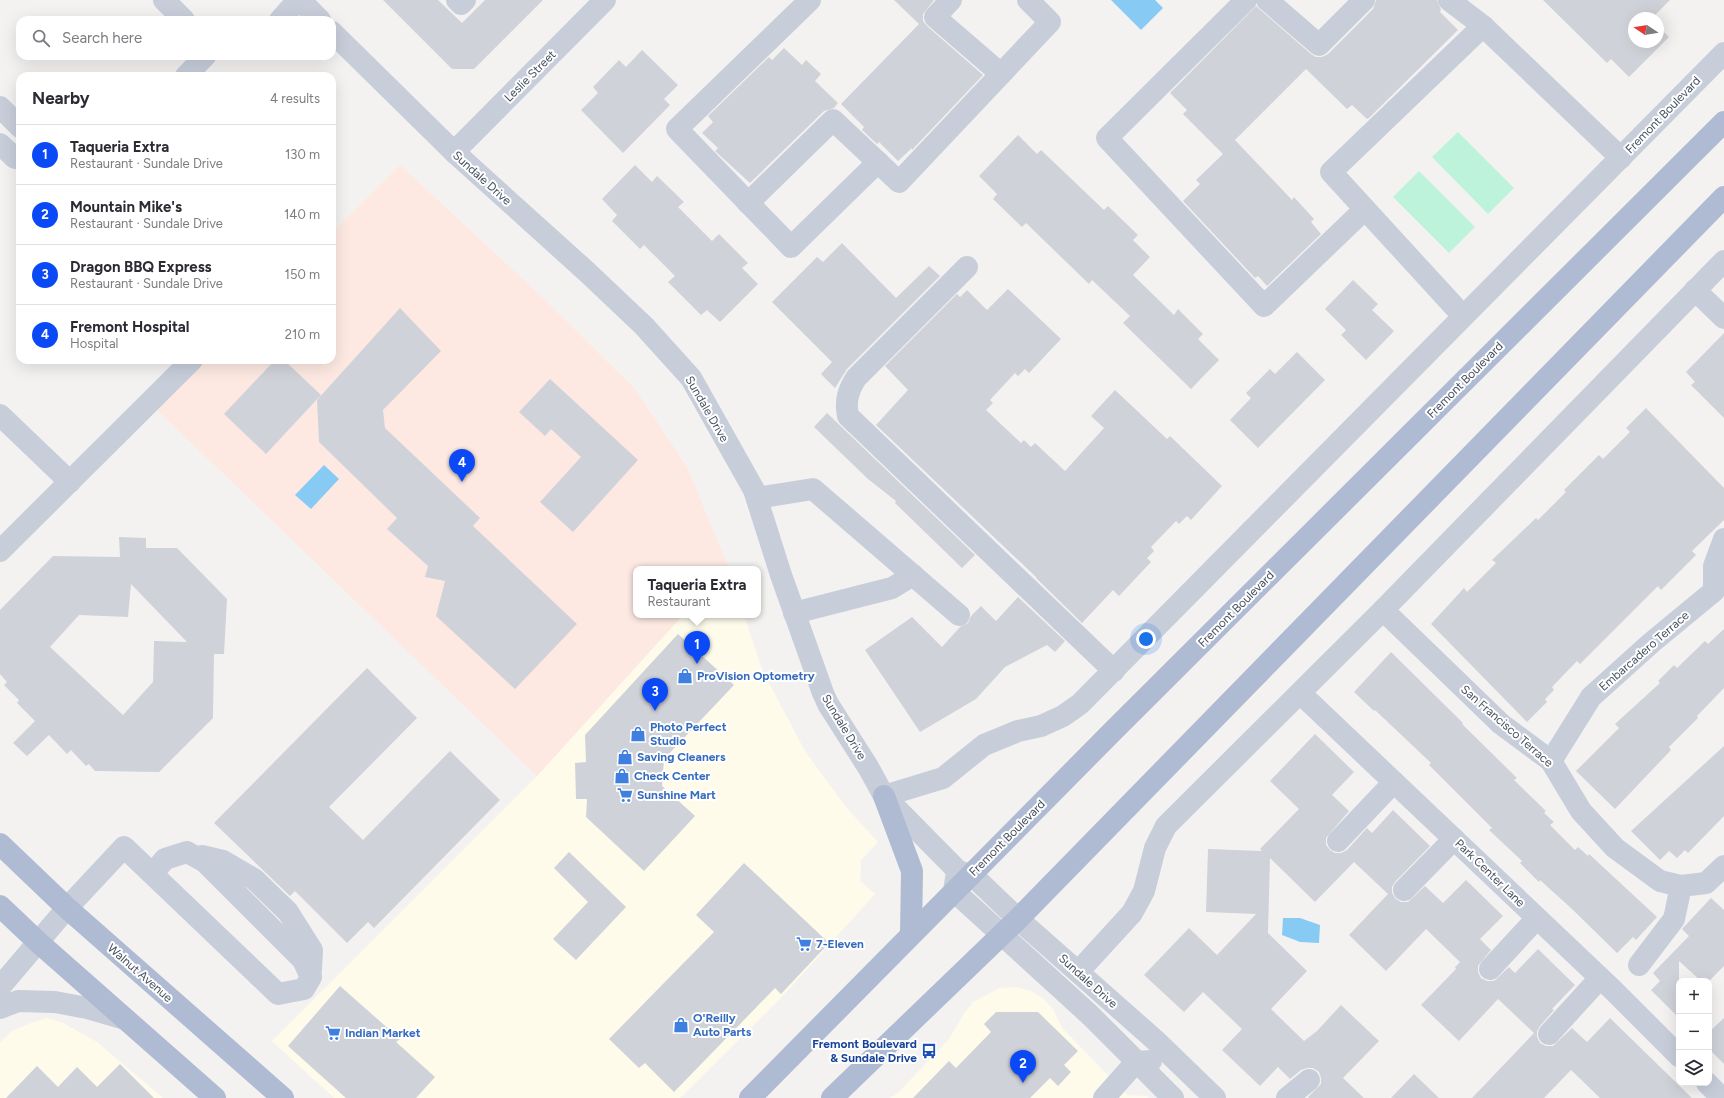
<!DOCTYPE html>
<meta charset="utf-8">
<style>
body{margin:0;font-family:Figtree,sans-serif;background:#f7f7f7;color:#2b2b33}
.controls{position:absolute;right:12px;bottom:12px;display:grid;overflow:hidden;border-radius:8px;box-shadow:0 4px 16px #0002}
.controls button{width:36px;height:36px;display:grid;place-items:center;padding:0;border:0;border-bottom:1px solid #e1e1e2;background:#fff;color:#2b2b33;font:20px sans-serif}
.compass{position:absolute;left:1628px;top:12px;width:36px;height:36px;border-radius:50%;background:#fff;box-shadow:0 4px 16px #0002;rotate:282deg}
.you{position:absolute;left:1146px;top:639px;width:14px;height:14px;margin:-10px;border:3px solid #fff;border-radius:50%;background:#1a73e8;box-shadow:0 0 0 6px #1a73e833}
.badge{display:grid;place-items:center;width:26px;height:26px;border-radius:50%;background:#0a49f5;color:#fff;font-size:13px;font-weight:700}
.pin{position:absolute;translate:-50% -33px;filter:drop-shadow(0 1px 2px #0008)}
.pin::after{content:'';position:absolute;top:21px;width:14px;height:12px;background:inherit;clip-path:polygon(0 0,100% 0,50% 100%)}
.popup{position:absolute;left:633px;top:566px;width:128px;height:52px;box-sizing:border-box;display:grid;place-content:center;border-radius:8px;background:#fff;filter:drop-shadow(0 1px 3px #0005);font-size:13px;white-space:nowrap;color:#7c7c81}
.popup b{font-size:15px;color:#2b2b33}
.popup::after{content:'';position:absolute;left:50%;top:100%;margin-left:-8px;border:8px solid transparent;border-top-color:#fff}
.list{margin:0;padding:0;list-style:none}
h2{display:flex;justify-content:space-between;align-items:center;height:52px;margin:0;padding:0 16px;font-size:17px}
h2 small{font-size:13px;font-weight:400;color:#7c7c81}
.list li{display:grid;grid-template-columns:26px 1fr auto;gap:12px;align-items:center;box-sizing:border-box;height:60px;padding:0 16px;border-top:1px solid #e1e1e2}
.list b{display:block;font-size:15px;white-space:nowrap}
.list p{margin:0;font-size:13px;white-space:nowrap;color:#7c7c81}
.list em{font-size:13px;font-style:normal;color:#7c7c81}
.icon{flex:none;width:22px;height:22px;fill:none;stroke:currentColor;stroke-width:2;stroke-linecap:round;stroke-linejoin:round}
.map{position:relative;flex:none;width:1724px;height:1098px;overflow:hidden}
.search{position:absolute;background:#fff;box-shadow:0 4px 16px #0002;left:16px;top:16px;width:320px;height:44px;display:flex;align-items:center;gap:10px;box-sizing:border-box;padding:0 14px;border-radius:12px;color:#7c7c81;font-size:15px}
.panel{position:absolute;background:#fff;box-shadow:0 4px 16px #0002;left:16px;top:72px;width:320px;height:292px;border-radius:12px}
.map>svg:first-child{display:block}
.commercial{fill:#fefbeb}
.medical{fill:#fde9e2}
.green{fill:#bef3db}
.water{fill:#87cbf4}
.building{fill:#d0d2d9;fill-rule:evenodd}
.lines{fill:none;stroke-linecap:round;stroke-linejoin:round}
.minor{stroke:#c7ceda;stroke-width:22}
.major{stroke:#afbbd2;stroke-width:22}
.labels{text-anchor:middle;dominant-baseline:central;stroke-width:4;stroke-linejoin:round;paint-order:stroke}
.street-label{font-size:12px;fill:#475061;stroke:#fff}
.shop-label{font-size:12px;font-weight:bold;fill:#366cbe;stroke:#fff;text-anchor:start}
.transit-label{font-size:12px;font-weight:bold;fill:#164399;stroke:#fff;text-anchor:end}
</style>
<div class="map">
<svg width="1724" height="1098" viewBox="0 0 1724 1098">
<rect width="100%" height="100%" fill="#f4f2f1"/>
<g class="commercial">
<path d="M 683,615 L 744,615 L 763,672 L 805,751 L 845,806 L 878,842 L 861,860 L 860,881 L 875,894 L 780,999 L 680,1098 L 334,1098 L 272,1041 L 537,776 Z"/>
<path d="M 1016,987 L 1031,991 L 1044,999 L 1053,1009 L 1062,1028 L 1127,1095 L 1146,1096 L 1149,1098 L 890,1098 L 898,1093 L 949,1039 L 965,1012 L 973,1002 L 1000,988 Z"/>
<path d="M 47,1018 L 63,1023 L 97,1042 L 163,1098 L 0,1098 L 0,1043 L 12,1031 L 31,1023 Z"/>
</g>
<path class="medical" d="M 400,165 L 540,295 L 635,389 L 687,467 L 728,566 L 725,569 L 636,569 L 636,615 L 683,615 L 537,776 L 157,410 L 206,360 L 332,360 L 332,233 Z"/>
<g class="green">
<path d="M 1458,132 L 1514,188 L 1488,214 L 1432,157 Z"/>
<path d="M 1419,171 L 1475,227 L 1449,253 L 1393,197 Z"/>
</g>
<g class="water">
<path d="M 1111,0 L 1155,0 L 1163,8 L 1141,30 Z"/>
<path d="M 324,465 L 339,479 L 311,509 L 295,495 Z"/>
<path d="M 1283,918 L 1300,918 L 1320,925 L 1319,943 L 1300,942 L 1282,935 Z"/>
</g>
<g class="building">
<path d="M 383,0 L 438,0 L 462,23 L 485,0 L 543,0 L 474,69 L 452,69 Z"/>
<path d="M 894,0 L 934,0 L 923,14 L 923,21 L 927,26 L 983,75 L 912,150 L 912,148 L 898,161 L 879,142 L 877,144 L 862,130 L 864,127 L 841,104 L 919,24 Z"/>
<path d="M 1376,0 L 1437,0 L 1441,10 L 1440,12 L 1458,30 L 1369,118 L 1367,119 L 1352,105 L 1347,109 L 1306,69 L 1235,140 L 1292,200 L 1294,197 L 1314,219 L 1311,222 L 1321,234 L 1267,286 L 1258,276 L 1255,278 L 1183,201 L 1200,184 L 1196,180 L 1223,154 L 1183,114 L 1187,110 L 1170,93 L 1256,6 L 1311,54 L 1316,57 L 1322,57 L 1328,54 L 1373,9 Z"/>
<path d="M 1543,0 L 1670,0 L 1652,18 L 1634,18 L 1634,42 L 1658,42 L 1658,26 L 1669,37 L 1629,77 L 1611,59 L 1607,63 Z"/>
<path d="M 784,48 L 802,65 L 806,60 L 821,74 L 815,81 L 838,103 L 834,108 L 824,111 L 750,183 L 715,151 L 718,148 L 702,133 L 713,122 L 708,116 L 769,57 L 772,60 Z"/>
<path d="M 642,50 L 678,85 L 664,99 L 670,105 L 623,153 L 581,110 L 598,93 L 593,87 L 619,60 L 626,67 Z"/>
<path d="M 1018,135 L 1037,154 L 1041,150 L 1104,210 L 1108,206 L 1138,235 L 1133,240 L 1150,257 L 1133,275 L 1174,315 L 1178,309 L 1203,334 L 1198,339 L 1219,360 L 1191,389 L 1123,323 L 1130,316 L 1092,280 L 1089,284 L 1026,223 L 1022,227 L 993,199 L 997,194 L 979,176 Z"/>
<path d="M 635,165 L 652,182 L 657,176 L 684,202 L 678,207 L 712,241 L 719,234 L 748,263 L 742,268 L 758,284 L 720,322 L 707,310 L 701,315 L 668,282 L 675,276 L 644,245 L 640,249 L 612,221 L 617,215 L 602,199 Z"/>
<path d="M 842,243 L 896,298 L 929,266 L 940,276 L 847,369 L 835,388 L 821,374 L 832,362 L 772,302 L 817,257 L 823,262 Z"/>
<path d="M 1353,280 L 1378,304 L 1372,310 L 1394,331 L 1366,360 L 1341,335 L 1346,330 L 1325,309 Z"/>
<path d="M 1008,289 L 1061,339 L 1029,373 L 1025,369 L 1018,376 L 1015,373 L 990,400 L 993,403 L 986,410 L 1021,443 L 1024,440 L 1031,447 L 1035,443 L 1065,471 L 1104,428 L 1091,416 L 1115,390 L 1167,439 L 1170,436 L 1222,486 L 1191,520 L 1187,516 L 1179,524 L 1176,521 L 1151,547 L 1154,551 L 1147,558 L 1151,562 L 1119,596 L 1113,590 L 1082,623 L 1036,578 L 1036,577 L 876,425 L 908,390 L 885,366 L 957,294 L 960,297 L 967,290 L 987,310 Z"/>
<path d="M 400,308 L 441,351 L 383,410 L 385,428 L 480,518 L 473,526 L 577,624 L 515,689 L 436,616 L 445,581 L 425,577 L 428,566 L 387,529 L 397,518 L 319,442 L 317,400 Z"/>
<path d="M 1724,333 L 1724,418 L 1691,385 L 1695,382 L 1686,372 Z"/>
<path d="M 1297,352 L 1325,380 L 1258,448 L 1230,420 L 1251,398 L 1246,393 L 1270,369 L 1275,374 Z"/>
<path d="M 275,360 L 284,360 L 321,395 L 266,454 L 224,414 Z"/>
<path d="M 550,379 L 638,460 L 573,532 L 540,502 L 581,457 L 551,429 L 545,436 L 519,412 Z"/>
<path d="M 1646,408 L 1724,488 L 1724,520 L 1692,551 L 1696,555 L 1661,590 L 1658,586 L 1580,664 L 1577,661 L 1552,687 L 1554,690 L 1545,699 L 1547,702 L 1527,722 L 1431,624 L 1464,588 L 1467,592 L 1496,563 L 1492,560 L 1536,518 L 1538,520 L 1566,492 L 1564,490 L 1599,455 L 1603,459 L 1630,432 L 1626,428 Z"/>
<path d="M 827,413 L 975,555 L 962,568 L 895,503 L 896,501 L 868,479 L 814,427 Z"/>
<path d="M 119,537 L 146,538 L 146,548 L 177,548 L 227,599 L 224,654 L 214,654 L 213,718 L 159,772 L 95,771 L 89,764 L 86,766 L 71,750 L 67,754 L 49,735 L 27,756 L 13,743 L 35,721 L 17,703 L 19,700 L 4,685 L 7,682 L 0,674 L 0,610 L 53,556 L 120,557 ZM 131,584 L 187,642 L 154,641 L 153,682 L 123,715 L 50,647 L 79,615 L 128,617 Z"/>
<path d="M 1018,597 L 1065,641 L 1055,652 L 1047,645 L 1005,667 L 976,699 L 920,732 L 865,650 L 912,617 L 942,647 L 960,627 L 968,623 L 971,616 L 981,606 L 996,621 Z"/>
<path d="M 1724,629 L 1724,688 L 1697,716 L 1698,718 L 1669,747 L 1671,750 L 1615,809 L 1576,771 L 1619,728 L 1615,724 L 1660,683 L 1658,681 L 1674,665 L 1677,668 L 1705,641 L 1708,644 Z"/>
<path d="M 678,634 L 734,685 L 664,759 L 662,786 L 695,816 L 644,871 L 586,817 L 587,799 L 576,799 L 575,763 L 586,762 L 585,735 Z"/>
<path d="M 1391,652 L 1463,723 L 1462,724 L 1517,778 L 1514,780 L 1546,811 L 1544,813 L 1554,822 L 1550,825 L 1575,850 L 1578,847 L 1588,856 L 1589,854 L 1657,917 L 1636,940 L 1633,937 L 1617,953 L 1572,909 L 1540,880 L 1539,882 L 1520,863 L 1522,861 L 1489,830 L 1492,828 L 1429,765 L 1431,763 L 1375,710 L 1374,711 L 1354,692 Z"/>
<path d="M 367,668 L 417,718 L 329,807 L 363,840 L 450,751 L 500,800 L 374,928 L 368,922 L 347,943 L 295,891 L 290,896 L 214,823 Z"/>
<path d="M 1315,734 L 1354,772 L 1332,795 L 1349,811 L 1326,838 L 1326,845 L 1330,850 L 1335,853 L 1341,853 L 1347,850 L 1367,828 L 1372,833 L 1393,810 L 1430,846 L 1395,882 L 1392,887 L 1392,893 L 1396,899 L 1401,902 L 1408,902 L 1425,886 L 1443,903 L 1466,880 L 1503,916 L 1480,939 L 1491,950 L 1478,966 L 1478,972 L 1481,978 L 1487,981 L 1494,981 L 1509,967 L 1515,973 L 1538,949 L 1575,985 L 1552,1009 L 1554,1010 L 1540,1026 L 1537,1031 L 1537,1037 L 1540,1043 L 1546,1046 L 1553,1046 L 1572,1028 L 1587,1042 L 1610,1018 L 1692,1098 L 1600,1098 L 1571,1070 L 1544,1098 L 1472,1098 L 1534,1033 L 1498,999 L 1459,1041 L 1421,1005 L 1456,969 L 1455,967 L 1460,962 L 1426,929 L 1386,971 L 1349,935 L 1388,894 L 1354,862 L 1315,902 L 1270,858 L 1268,933 L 1307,971 L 1271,1009 L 1304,1041 L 1317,1031 L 1341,1005 L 1379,1041 L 1343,1078 L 1364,1098 L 1309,1098 L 1308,1097 L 1321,1084 L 1321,1078 L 1319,1072 L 1313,1068 L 1307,1068 L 1301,1070 L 1290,1079 L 1278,1067 L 1260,1086 L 1222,1050 L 1242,1029 L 1203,992 L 1184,1012 L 1144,975 L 1189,928 L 1217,955 L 1256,914 L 1206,912 L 1208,849 L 1262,851 L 1260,849 L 1299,809 L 1270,781 Z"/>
<path d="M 1724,746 L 1724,816 L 1688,853 L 1685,850 L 1677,858 L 1669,851 L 1660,860 L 1631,831 Z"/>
<path d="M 569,852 L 626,907 L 576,960 L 553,939 L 588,902 L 554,868 Z"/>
<path d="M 744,863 L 829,943 L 781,994 L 775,988 L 674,1092 L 645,1063 L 639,1068 L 609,1039 L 714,932 L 696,915 Z"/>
<path d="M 1711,898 L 1724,910 L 1724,966 L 1709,981 L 1701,981 L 1679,961 L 1679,1018 L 1651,990 L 1660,981 L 1653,973 L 1689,936 L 1682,929 Z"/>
<path d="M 340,986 L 400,1039 L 396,1042 L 435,1077 L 416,1098 L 346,1098 L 288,1046 Z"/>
<path d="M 996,1012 L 1038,1012 L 1078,1051 L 1064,1065 L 1071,1072 L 1058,1086 L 1050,1078 L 1030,1098 L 913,1098 L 949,1061 L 956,1068 L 991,1032 L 984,1024 Z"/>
<path d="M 1724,1018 L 1724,1064 L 1709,1049 L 1709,1032 Z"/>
<path d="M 120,1064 L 154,1098 L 6,1098 L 37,1066 L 58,1087 L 77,1067 L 97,1087 Z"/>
<path d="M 1414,1074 L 1439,1098 L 1391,1098 Z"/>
</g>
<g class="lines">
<g class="minor">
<path d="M 164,0 L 184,20"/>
<path d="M 300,0 L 320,20"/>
<path d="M 457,0 L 461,4 L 465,0"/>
<path d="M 810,0 L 677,129 L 791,247 L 878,162"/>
<path d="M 951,0 L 935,17 L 1001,74"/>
<path d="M 1246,0 L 1107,138 L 1264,306 L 1365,209"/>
<path d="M 1267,0 L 1319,45 L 1364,0"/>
<path d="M 1449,0 L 1483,26 L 1621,158"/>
<path d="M 280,20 L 298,0"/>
<path d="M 332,32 L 454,152 L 587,272 L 644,326 L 691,378 L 754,490 L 781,575 L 823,693 L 828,704 L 868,767 L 884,796 L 958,871 L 972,875 L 1018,919 L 1155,1040 L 1215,1098"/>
<path d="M 186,76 L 205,56"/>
<path d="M 0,107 L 20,127"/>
<path d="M 0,144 L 15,158 L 20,157"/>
<path d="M 454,152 L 605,0"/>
<path d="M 748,203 L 833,120 L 899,182 L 1050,22 L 1028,0"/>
<path d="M 967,267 L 856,378 C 848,391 845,401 848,416 L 1114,671"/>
<path d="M 1695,290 L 1724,318"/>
<path d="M 1463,316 L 1331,172 L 1483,26"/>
<path d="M 0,415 L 70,482"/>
<path d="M 757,498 L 813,489 L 959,615"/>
<path d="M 0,551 L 192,360"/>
<path d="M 1383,610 L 1501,724 L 1551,761 L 1581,811 L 1615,848 L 1660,881 L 1681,886"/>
<path d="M 794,613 L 892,588 L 913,575"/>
<path d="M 1300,693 L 1613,990 L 1679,1056"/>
<path d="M 1551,761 L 1591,697 L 1651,643 L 1714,591 L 1714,566 L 1724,539"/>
<path d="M 884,796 L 943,778 L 984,745 L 1018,731 L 1041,726 L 1063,716 L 1080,704 L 1724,53"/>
<path d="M 1338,841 L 1394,782"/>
<path d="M 202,856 L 223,861 L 254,879 L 288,912 L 312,950 L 311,970"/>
<path d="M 957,872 L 954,891 L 1091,1016 L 1173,1098"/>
<path d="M 1404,890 L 1454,839"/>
<path d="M 1639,965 L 1674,919 L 1681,886 L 1706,883 L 1724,866"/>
<path d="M 1490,969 L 1537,918"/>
<path d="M 1078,972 L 1132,913 L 1144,891 L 1155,848 L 1166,826 L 1383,610 L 1724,261"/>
<path d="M 0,987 L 67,908 L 124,847 L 278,994 L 304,989 L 311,977 L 303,960 L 205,862 L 187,852 L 165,859 L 153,873"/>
<path d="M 0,1008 L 18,1001 L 55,1002 L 87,1008 L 125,1019"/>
<path d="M 1549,1034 L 1600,978"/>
<path d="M 1707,1083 L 1722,1098"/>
<path d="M 1104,1098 L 1136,1062 L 1151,1061"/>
<path d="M 1287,1098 L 1309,1080"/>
</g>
<g class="major">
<path d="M 884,796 L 912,871 L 911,934"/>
<path d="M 0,844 L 67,908 L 283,1098"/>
<path d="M 0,906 L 38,942 L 215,1098"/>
<path d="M 750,1098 L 1111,733 L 1724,122"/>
<path d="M 832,1098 L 1018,919 L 1724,197"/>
</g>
</g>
<defs>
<symbol id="shop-bare" viewBox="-9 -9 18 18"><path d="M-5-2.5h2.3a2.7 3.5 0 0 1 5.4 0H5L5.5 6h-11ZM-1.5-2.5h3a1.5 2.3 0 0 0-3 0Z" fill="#3f7fe0" stroke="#fff" stroke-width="2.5" paint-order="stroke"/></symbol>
<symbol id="supermarket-bare" viewBox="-9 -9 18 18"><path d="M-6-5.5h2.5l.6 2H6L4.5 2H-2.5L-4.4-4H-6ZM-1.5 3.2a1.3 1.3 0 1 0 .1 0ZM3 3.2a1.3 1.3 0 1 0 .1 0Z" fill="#3f7fe0" stroke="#fff" stroke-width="2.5" paint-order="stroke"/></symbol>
<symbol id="bus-bare" viewBox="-9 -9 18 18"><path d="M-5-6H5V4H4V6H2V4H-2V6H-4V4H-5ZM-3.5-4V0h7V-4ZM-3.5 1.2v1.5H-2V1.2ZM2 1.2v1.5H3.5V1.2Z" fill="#1a4fb4" stroke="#fff" stroke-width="2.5" paint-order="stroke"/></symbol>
</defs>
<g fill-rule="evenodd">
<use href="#shop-bare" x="674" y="665" width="22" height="22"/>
<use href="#shop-bare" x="627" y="723" width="22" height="22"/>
<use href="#shop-bare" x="614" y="746" width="22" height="22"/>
<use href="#shop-bare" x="611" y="765" width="22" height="22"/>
<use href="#supermarket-bare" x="614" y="784" width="22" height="22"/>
<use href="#supermarket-bare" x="793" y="933" width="22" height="22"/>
<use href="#shop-bare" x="670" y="1014" width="22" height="22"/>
<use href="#supermarket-bare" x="322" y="1022" width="22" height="22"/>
<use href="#bus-bare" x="918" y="1040" width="22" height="22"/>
</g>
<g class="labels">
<g class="street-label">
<text transform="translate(530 76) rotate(-45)">Leslie Street</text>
<text transform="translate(1663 115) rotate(-46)">Fremont Boulevard</text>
<text transform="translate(482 178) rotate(42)">Sundale Drive</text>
<text transform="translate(1465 380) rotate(-45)">Fremont Boulevard</text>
<text transform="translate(707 409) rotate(60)">Sundale Drive</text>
<text transform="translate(1236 609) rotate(-45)">Fremont Boulevard</text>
<text transform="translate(1644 651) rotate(-41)">Embarcadero Terrace</text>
<text transform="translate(1507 726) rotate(41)">San Francisco Terrace</text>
<text transform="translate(844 727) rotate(59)">Sundale Drive</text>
<text transform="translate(1007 838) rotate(-45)">Fremont Boulevard</text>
<text transform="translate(1490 873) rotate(44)">Park Center Lane</text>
<text transform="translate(140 973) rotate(41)">Walnut Avenue</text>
<text transform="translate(1088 981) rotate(42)">Sundale Drive</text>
</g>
<g class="shop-label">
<text x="697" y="676">ProVision Optometry</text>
<text x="650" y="727">Photo Perfect<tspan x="650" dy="14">Studio</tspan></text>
<text x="637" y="757">Saving Cleaners</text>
<text x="634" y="776">Check Center</text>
<text x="637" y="795">Sunshine Mart</text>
<text x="816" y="944">7-Eleven</text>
<text x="693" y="1018">O'Reilly<tspan x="693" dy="14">Auto Parts</tspan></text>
<text x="345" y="1033">Indian Market</text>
</g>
<g class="transit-label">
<text x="917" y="1044">Fremont Boulevard<tspan x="917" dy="14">&amp; Sundale Drive</tspan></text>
</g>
</g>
</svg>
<div class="controls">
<button>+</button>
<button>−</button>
<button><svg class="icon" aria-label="layers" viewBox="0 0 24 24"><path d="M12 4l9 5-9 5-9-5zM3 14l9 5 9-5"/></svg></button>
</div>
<svg class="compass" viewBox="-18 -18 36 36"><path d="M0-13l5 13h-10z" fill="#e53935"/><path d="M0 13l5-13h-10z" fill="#7c7c81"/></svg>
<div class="you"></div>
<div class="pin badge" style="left:697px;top:664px">1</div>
<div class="popup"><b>Taqueria Extra</b>Restaurant</div>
<div class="pin badge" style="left:1023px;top:1083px">2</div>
<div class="pin badge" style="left:655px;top:711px">3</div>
<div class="pin badge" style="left:462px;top:482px">4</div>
<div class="search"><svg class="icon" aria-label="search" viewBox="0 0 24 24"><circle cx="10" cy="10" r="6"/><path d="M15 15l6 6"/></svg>Search here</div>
<section class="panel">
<h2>Nearby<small>4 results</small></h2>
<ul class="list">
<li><span class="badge">1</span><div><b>Taqueria Extra</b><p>Restaurant · Sundale Drive</p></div><em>130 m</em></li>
<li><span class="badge">2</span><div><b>Mountain Mike's</b><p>Restaurant · Sundale Drive</p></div><em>140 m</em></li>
<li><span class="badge">3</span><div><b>Dragon BBQ Express</b><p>Restaurant · Sundale Drive</p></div><em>150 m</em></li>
<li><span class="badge">4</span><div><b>Fremont Hospital</b><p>Hospital</p></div><em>210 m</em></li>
</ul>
</section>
</div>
